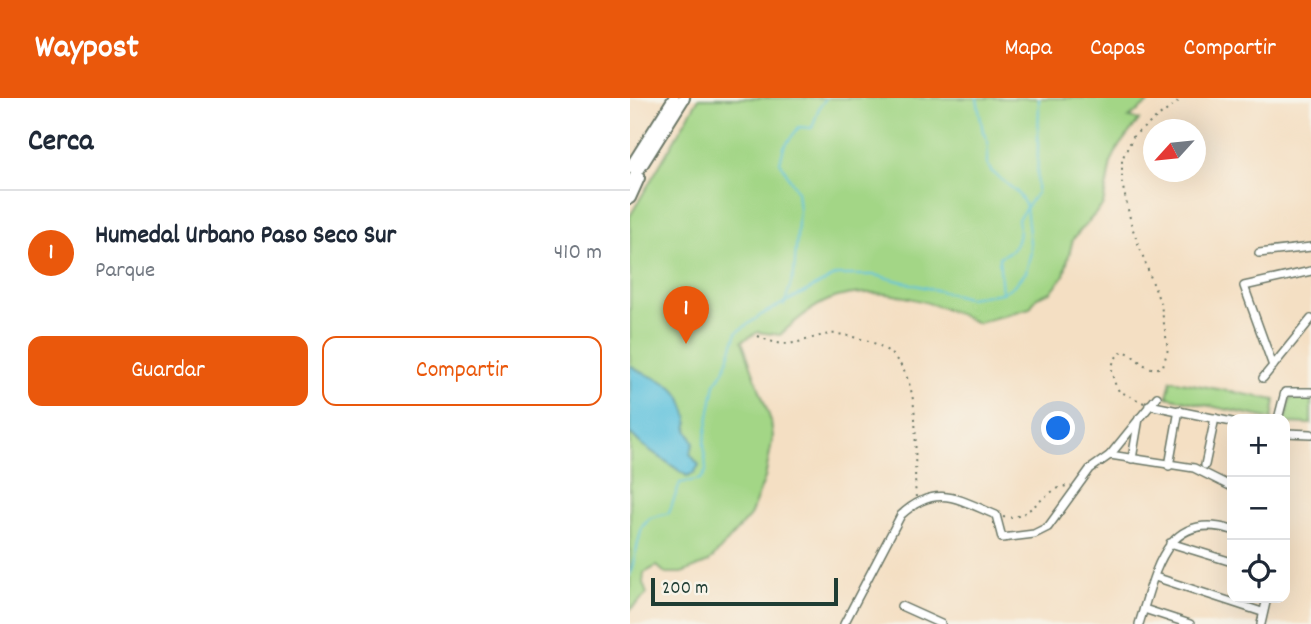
<!DOCTYPE html>
<html lang="es">
<meta charset="utf-8">
<style>
body{margin:0;font-family:Dekko,sans-serif;background:#f6f6f7;color:#1f2937}
.controls{position:absolute;right:21px;bottom:21px;display:grid;overflow:hidden;border-radius:14px;box-shadow:0 7px 28px #0002}
.controls button{width:63px;height:63px;display:grid;place-items:center;padding:0;border:0;border-bottom:2px solid #e0e1e3;background:#fff;color:#1f2937;font:35px sans-serif}
.compass{position:absolute;left:513px;top:21px;width:63px;height:63px;border-radius:50%;background:#fff;box-shadow:0 7px 28px #0002;rotate:243deg}
.scale{position:absolute;left:21px;bottom:18px;width:187px;box-sizing:border-box;padding-left:7px;border:4px solid #1f3d34;border-top:0;font-size:19px;line-height:24px;white-space:nowrap;color:#1f3d34;-webkit-text-stroke:5px #f7f3e8;paint-order:stroke}
.you{position:absolute;left:429px;top:331px;width:24px;height:24px;margin:-18px;border:5px solid #fff;border-radius:50%;background:#1a73e8;box-shadow:0 0 0 10px #1a73e833}
.badge{display:grid;place-items:center;width:46px;height:46px;border-radius:50%;background:#ea580c;color:#fff;font-size:23px;font-weight:700}
.pin{position:absolute;translate:-50% -58px;filter:drop-shadow(0 2px 4px #0008)}
.pin::after{content:'';position:absolute;top:37px;width:24px;height:21px;background:inherit;clip-path:polygon(0 0,100% 0,50% 100%)}
.list{margin:0;padding:0;list-style:none}
h2{display:flex;justify-content:space-between;align-items:center;height:91px;margin:0;padding:0 28px;font-size:30px}
h2 small{font-size:23px;font-weight:400;color:#747a83}
.list li{display:grid;grid-template-columns:46px 1fr auto;gap:21px;align-items:center;box-sizing:border-box;height:126px;padding:0 28px;border-top:2px solid #e0e1e3}
.list b{display:block;font-size:26px;white-space:nowrap}
.list p{margin:0;font-size:23px;white-space:nowrap;color:#747a83}
.list em{font-size:23px;font-style:normal;color:#747a83}
.actions{display:flex;gap:14px;padding:21px 28px}
.actions a{flex:1;padding:16px 0;border:2px solid #ea580c;border-radius:14px;text-align:center;font-size:24px;color:#ea580c}
.actions .main{background:#ea580c;color:#fff}
.icon{flex:none;width:38px;height:38px;fill:none;stroke:currentColor;stroke-width:2;stroke-linecap:round;stroke-linejoin:round}
.map{position:relative;flex:none;width:681px;height:526px;overflow:hidden}
header{display:flex;align-items:center;gap:42px;box-sizing:border-box;height:98px;padding:0 35px;background:#ea580c;color:#fff}
header strong{font-size:33px}
nav{display:flex;gap:38px;margin-inline-start:auto;font-size:24px}
main{display:flex}
aside{flex:1;background:#fff}
.map>svg:first-child{display:block}
.green{fill:#a3d686;stroke:#618a5d;stroke-width:2}
.water{fill:#60c3de;stroke:#408089;stroke-width:2}
.lines{fill:none;stroke-linecap:round;stroke-linejoin:round}
.stream{stroke:#60c3de;stroke-width:2}
.minor-casing{stroke:#6a7666;stroke-width:10}
.highway-casing{stroke:#6a7666;stroke-width:14}
.path{stroke:#6a7666;stroke-width:2;stroke-dasharray:2 5;stroke-linecap:butt}
.minor{stroke:#fff;stroke-width:7}
.highway{stroke:#fff;stroke-width:10}
</style>
<header>
<strong>Waypost</strong>
<nav><a>Mapa</a><a>Capas</a><a>Compartir</a></nav>
</header>
<main>
<aside>
<h2>Cerca<small></small></h2>
<ul class="list">
<li><span class="badge">1</span><div><b>Humedal Urbano Paso Seco Sur</b><p>Parque</p></div><em>410 m</em></li>
</ul>
<div class="actions"><a class="main">Guardar</a><a>Compartir</a></div>
</aside>
<div class="map">
<svg width="681" height="526" viewBox="0 0 681 526">
<rect width="100%" height="100%" fill="#f7f3e8"/>
<filter id="ink" filterUnits="userSpaceOnUse"><feTurbulence type="fractalNoise" baseFrequency=".0143" numOctaves="2"/><feDisplacementMap in="SourceGraphic" scale="14" xChannelSelector="R" yChannelSelector="G"/><feConvolveMatrix kernelMatrix="1 2 1 2 8 2 1 2 1" color-interpolation-filters="sRGB"/></filter>
<filter id="wash" filterUnits="userSpaceOnUse"><feTurbulence type="fractalNoise" baseFrequency=".00686" numOctaves="4" result="noise"/><feDisplacementMap in="SourceGraphic" scale="28" xChannelSelector="R" yChannelSelector="G"/><feGaussianBlur stdDeviation="1.57" result="paint"/><feColorMatrix in="noise" values="0 0 0 0 0 0 0 0 0 0 0 0 0 0 0 0 0 1.4 0 .05"/><feComposite in="paint" operator="in"/></filter>
<g filter="url(#wash)">
<rect width="100%" height="100%" fill="#f4dfc3"/>
<g class="green">
<path d="M 69,0 L 524,0 L 499,20 L 509,22 L 489,48 L 481,64 L 473,107 L 443,141 L 434,177 L 421,194 L 407,199 L 400,210 L 347,225 C 306,204 244,184 199,202 C 181,209 164,224 150,237 L 128,234 L 112,243 L 141,323 L 143,339 L 135,380 L 120,418 L 79,464 L 52,475 L 35,475 L 27,468 L 14,475 L 13,485 L 17,496 L 0,512 L 0,118 Z"/>
<path d="M 541,282 L 645,302 L 642,321 L 537,299 Z"/>
<path d="M 660,300 L 681,301 L 681,326 L 655,325 Z"/>
</g>
<path class="water" d="M 0,267 C 19,282 45,280 53,305 C 57,316 60,320 57,332 L 64,344 L 60,356 L 69,367 L 64,375 L 57,378 L 11,346 L 0,335 Z"/>
<g class="lines">
<g class="stream">
<path d="M 372,195 L 369,159 C 387,152 391,140 388,121 L 407,94 L 409,0"/>
<path d="M 154,207 L 164,176 L 169,112 L 167,93 L 150,64 L 154,49 L 169,29 L 182,30 L 189,10 L 196,0"/>
<path d="M 0,478 L 12,429 L 20,420 L 39,415 L 50,385 L 71,381 L 76,373 L 74,345 L 85,286 L 94,273 L 107,234 L 131,217 L 207,177 L 245,177 L 338,200 L 372,195 L 383,188 L 396,174 L 401,154 L 396,108 L 388,95 L 361,73 L 357,65 L 358,44 L 353,34 L 347,0"/>
</g>
</g>
</g>
<g filter="url(#ink)">
<g class="lines">
<defs>
<g id="minor">
<path d="M 629,155 L 681,149"/>
<path d="M 643,268 L 614,188 L 681,173"/>
<path d="M 633,280 L 681,221"/>
<path d="M 519,307 L 602,324"/>
<path d="M 648,321 L 655,294 L 681,294"/>
<path d="M 655,335 L 681,336"/>
<path d="M 480,357 L 564,370 L 602,389"/>
<path d="M 502,361 L 509,320"/>
<path d="M 575,367 L 585,320"/>
<path d="M 539,368 L 549,312"/>
<path d="M 540,445 L 602,464"/>
<path d="M 525,479 L 632,514"/>
<path d="M 271,508 L 311,526"/>
<path d="M 514,511 L 560,526"/>
<path d="M 214,526 L 271,417 C 306,385 328,401 366,417 L 372,440 L 404,436 L 418,429 L 460,371 L 480,357 L 527,299"/>
<path d="M 509,526 C 525,477 534,411 602,432"/>
<path d="M 631,526 L 637,500"/>
</g>
<g id="highway">
<path d="M 0,70 L 44,0"/>
<path d="M 0,86 L 54,0"/>
<path d="M 0,100 L 9,80"/>
</g>
</defs>
<use href="#minor" class="minor-casing"/>
<use href="#highway" class="highway-casing"/>
<g class="path">
<path d="M 128,238 C 160,254 169,241 200,236 C 211,235 221,239 232,241 C 303,259 281,346 286,400"/>
<path d="M 514,305 L 489,293 C 480,279 478,261 494,253 C 508,259 518,277 533,268 L 538,251 L 531,207 L 502,129 L 492,85 L 492,61 L 504,37 L 552,1"/>
<path d="M 373,419 C 401,425 415,386 441,388"/>
</g>
<use href="#minor" class="minor"/>
<use href="#highway" class="highway"/>
</g>
</g>
</svg>
<div class="controls">
<button>+</button>
<button>−</button>
<button><svg class="icon" aria-label="locate" viewBox="0 0 24 24"><circle cx="12" cy="12" r="6"/><path d="M12 2v4M12 18v4M2 12h4M18 12h4"/></svg></button>
</div>
<svg class="compass" viewBox="-18 -18 36 36"><path d="M0-13l5 13h-10z" fill="#e53935"/><path d="M0 13l5-13h-10z" fill="#747a83"/></svg>
<div class="scale">200 m</div>
<div class="you"></div>
<div class="pin badge" style="left:56px;top:246px">1</div>
</div>
</main>
